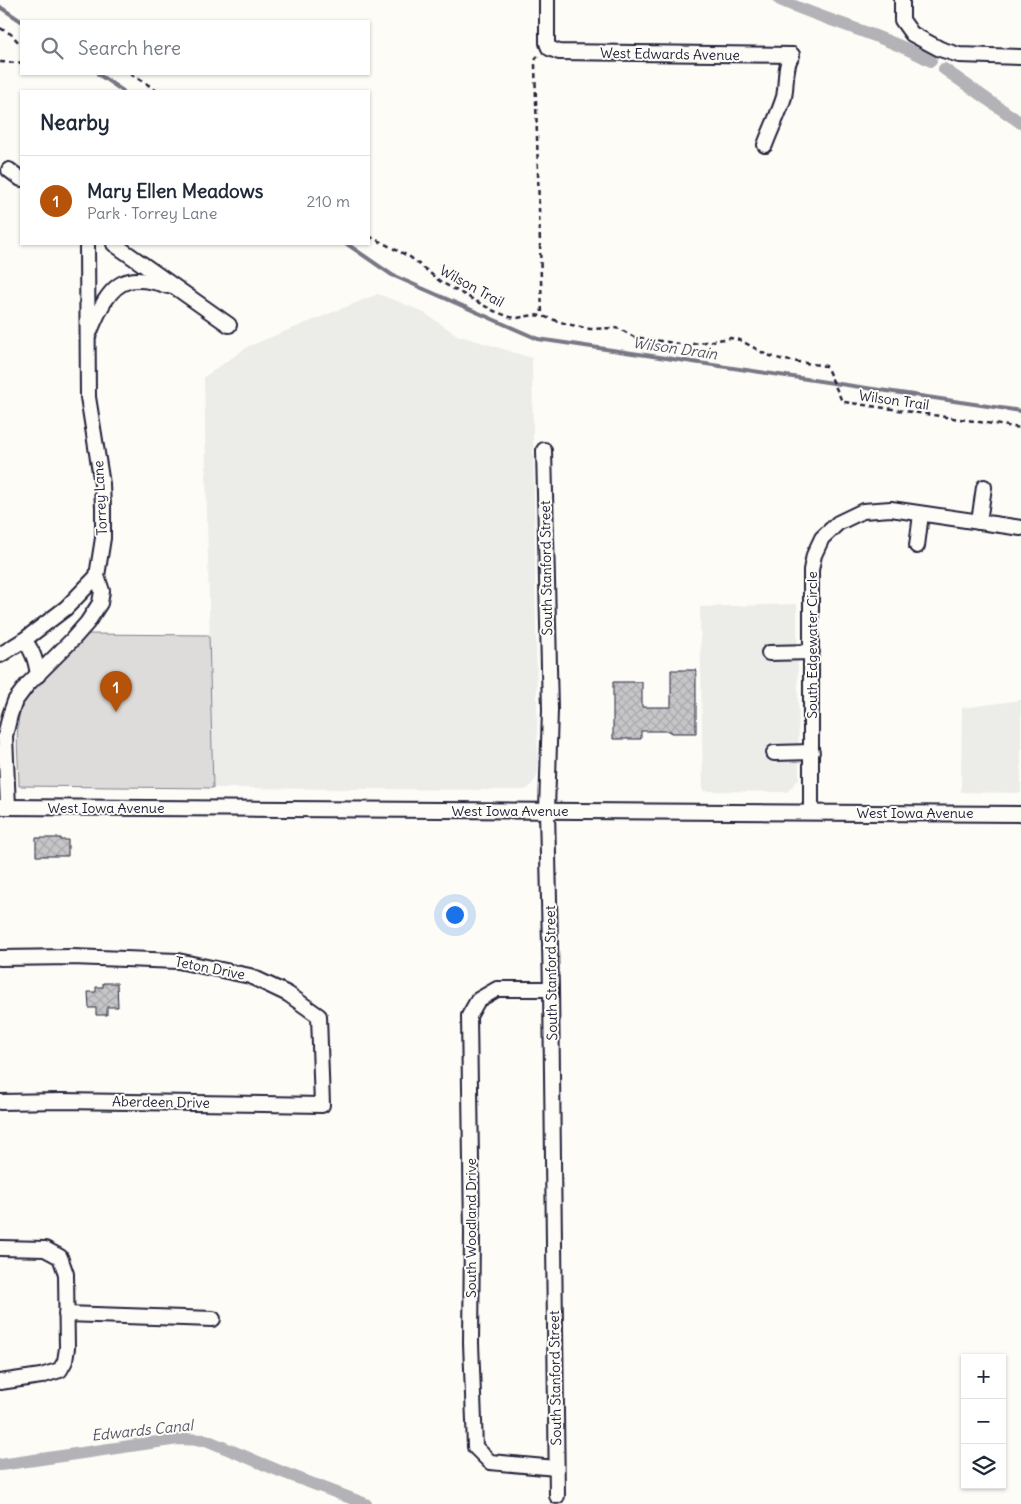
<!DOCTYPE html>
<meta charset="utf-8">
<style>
body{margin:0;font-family:Delius,sans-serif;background:#f6f6f7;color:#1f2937}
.controls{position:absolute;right:15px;bottom:15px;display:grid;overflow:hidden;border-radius:0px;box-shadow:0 1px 4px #0004}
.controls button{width:45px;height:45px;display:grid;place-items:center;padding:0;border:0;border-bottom:1px solid #e0e1e3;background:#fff;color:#1f2937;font:25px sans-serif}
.you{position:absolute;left:454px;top:914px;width:18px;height:18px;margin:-12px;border:4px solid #fff;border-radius:50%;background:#1a73e8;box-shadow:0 0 0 8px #1a73e833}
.badge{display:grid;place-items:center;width:32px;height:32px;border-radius:50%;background:#b45309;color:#fff;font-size:16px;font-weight:700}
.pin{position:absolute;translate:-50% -41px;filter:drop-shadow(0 1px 2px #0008)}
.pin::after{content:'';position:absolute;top:26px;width:18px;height:15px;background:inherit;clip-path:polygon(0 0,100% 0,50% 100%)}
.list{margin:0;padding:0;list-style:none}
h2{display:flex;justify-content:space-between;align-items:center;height:65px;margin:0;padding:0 20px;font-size:21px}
h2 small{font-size:16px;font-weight:400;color:#747a83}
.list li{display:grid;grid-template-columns:32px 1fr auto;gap:15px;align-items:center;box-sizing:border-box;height:90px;padding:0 20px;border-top:1px solid #e0e1e3}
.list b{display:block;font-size:19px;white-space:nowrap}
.list p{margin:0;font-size:16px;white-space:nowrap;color:#747a83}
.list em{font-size:16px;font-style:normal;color:#747a83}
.icon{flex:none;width:28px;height:28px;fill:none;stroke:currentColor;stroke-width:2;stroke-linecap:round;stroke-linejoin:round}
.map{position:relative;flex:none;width:1021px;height:1504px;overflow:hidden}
.search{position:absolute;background:#fff;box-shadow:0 1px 4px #0004;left:20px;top:20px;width:350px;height:55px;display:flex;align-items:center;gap:12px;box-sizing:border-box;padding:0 18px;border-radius:0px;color:#747a83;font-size:19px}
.panel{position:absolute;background:#fff;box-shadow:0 1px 4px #0004;left:20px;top:90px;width:350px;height:155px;border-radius:0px}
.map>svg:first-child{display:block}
.built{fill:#ecece9}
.green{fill:#dddcdb;stroke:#807f8b}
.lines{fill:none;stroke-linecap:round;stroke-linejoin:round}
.stream{stroke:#787885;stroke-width:4}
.canal{stroke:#b2b2b7;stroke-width:12}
.building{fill:url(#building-cross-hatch);stroke:#22223b}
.minor-casing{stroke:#22223b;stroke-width:18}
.path{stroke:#22223b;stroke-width:2.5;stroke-dasharray:5 4;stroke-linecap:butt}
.minor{stroke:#fdfcf7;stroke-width:14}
.labels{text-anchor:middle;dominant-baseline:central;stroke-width:4;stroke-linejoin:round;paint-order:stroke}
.street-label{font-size:14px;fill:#22223b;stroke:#fdfcf7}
.water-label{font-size:15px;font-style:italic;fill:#545466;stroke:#fdfcf7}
</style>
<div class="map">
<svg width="1021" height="1504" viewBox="0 0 1021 1504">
<defs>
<pattern id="building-cross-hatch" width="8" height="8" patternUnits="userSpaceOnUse" patternTransform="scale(1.25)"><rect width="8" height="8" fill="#c6c6c8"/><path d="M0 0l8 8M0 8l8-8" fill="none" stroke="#aaaaad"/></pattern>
</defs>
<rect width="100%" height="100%" fill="#fdfcf7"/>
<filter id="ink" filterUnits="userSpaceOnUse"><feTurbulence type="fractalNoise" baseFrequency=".02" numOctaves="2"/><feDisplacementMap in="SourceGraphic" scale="10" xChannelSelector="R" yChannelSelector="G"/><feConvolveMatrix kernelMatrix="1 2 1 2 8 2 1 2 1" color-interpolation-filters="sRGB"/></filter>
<g filter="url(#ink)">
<g class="built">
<path d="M 378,294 L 412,307 L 426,314 L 457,335 L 532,358 L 538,774 L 535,780 L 528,789 L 523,790 L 213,788 L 204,377 L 249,346 Z"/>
<path d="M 797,604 L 799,779 L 787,792 L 703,791 L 700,607 Z"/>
<path d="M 1021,700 L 1021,793 L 961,792 L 962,708 Z"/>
</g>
<path class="green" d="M 87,634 L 209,635 L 213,788 L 19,786 C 19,764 14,729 21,709 C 24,701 28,695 33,688 Z"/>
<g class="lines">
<g class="stream">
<path d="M 0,7 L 21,21"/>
<path d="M 98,74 L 123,91"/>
<path d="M 347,244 L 392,275 L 538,339 L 1021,411"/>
</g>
<g class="canal">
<path d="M 780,0 C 830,22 883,35 931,61"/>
<path d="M 944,69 L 1021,123"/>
<path d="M 0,1465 L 178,1439 L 206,1440 L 282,1472 L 366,1504"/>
</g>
</g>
<g class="building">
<path d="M 671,670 L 696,670 L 696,733 L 671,733 L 671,731 L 641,731 L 641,739 L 613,739 L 613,682 L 642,682 L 642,707 L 671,707 Z"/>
<path d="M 36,838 L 61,838 L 61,840 L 68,840 L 68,856 L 36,856 Z"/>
<path d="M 103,983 L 117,983 L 118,1007 L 107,1007 L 107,1015 L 96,1015 L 96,1008 L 89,1008 L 88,992 L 96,992 L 96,987 L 103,987 Z"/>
</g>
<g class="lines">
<defs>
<g id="minor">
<path d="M 547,0 L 547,43 L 549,48 L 559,52 L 792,55"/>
<path d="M 902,0 L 902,20 L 912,34 L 940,49 L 959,55 L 1021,57"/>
<path d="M 765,145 C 771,129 779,113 784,97 C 787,82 784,67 792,55"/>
<path d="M 9,170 L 21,179"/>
<path d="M 114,244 L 229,325"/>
<path d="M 89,334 C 96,317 108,285 129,281 C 142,278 156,282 168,286"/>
<path d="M 544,450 L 550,710 L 547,811 L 551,989 L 557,1496"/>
<path d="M 979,522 L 984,487"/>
<path d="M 917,546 L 921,514"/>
<path d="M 24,640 C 33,651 36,661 38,675"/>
<path d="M 769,653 L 812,652"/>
<path d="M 0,655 L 24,640 L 66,608 L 97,576"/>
<path d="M 774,753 L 812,752"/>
<path d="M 0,807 L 1021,814"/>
<path d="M 8,807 L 5,736 L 10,715 L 15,701 L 27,685 L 72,640 L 87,623 L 100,603 L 102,591 L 97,576 L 103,538 L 103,507 L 102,484 L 88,397 L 87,244"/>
<path d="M 811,812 L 811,570 L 814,555 L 822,538 L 838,523 L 863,511 L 891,509 L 1021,528"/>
<path d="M 0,958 L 72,957 L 178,961 L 250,976 L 288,994 L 319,1016 L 322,1105 L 61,1101 L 0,1102"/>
<path d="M 551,989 L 497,989 L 478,1000 L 469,1016 L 472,1233 L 471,1343 L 475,1447 L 490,1462 L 556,1468"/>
<path d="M 0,1248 L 45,1249 L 60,1257 L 66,1274 L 67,1348 L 65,1361 L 60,1370 L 41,1376 L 0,1382"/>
<path d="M 66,1314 L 213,1319"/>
</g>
</defs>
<use href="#minor" class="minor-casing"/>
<g class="path">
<path d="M 0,28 L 11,34 L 21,45"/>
<path d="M 538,56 L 536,58 L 535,65 L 542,316"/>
<path d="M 0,62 L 21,63"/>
<path d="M 130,74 L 147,84 L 157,91"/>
<path d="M 369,236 L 410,257 L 441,282 L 494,311 L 510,317 L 517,318 L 534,315 L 542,316 L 567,324 L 590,329 L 614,328 L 620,329 L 634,337 L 687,345 L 730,338 L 740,340 L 767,355 L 784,360 L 826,366 L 841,399 L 844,402 L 1021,428"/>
</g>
<use href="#minor" class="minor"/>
</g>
</g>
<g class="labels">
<g class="street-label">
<text transform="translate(670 54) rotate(1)">West Edwards Avenue</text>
<text transform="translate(472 286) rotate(29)">Wilson Trail</text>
<text transform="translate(894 400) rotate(8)">Wilson Trail</text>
<text transform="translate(100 498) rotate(-93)">Torrey Lane</text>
<text transform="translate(546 568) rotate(-91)">South Stanford Street</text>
<text transform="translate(812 645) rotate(-90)">South Edgewater Circle</text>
<text x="106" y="808">West Iowa Avenue</text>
<text x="510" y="811">West Iowa Avenue</text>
<text x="915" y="813">West Iowa Avenue</text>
<text transform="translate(210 968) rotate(11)">Teton Drive</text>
<text transform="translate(551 973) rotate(-91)">South Stanford Street</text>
<text transform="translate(161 1102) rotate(1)">Aberdeen Drive</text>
<text transform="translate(471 1228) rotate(-90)">South Woodland Drive</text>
<text transform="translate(555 1378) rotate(-91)">South Stanford Street</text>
</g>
<g class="water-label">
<text transform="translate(675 348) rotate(8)">Wilson Drain</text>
<text transform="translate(142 1430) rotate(-6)">Edwards Canal</text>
</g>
</g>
</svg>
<div class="controls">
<button>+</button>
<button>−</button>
<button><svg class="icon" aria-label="layers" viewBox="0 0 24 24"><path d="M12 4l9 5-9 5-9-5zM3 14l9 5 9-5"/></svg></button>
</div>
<div class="you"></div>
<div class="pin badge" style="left:116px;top:712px">1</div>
<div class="search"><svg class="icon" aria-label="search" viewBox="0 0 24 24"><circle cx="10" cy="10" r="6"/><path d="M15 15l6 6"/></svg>Search here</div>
<section class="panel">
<h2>Nearby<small></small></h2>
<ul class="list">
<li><span class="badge">1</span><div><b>Mary Ellen Meadows</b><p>Park · Torrey Lane</p></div><em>210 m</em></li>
</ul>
</section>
</div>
